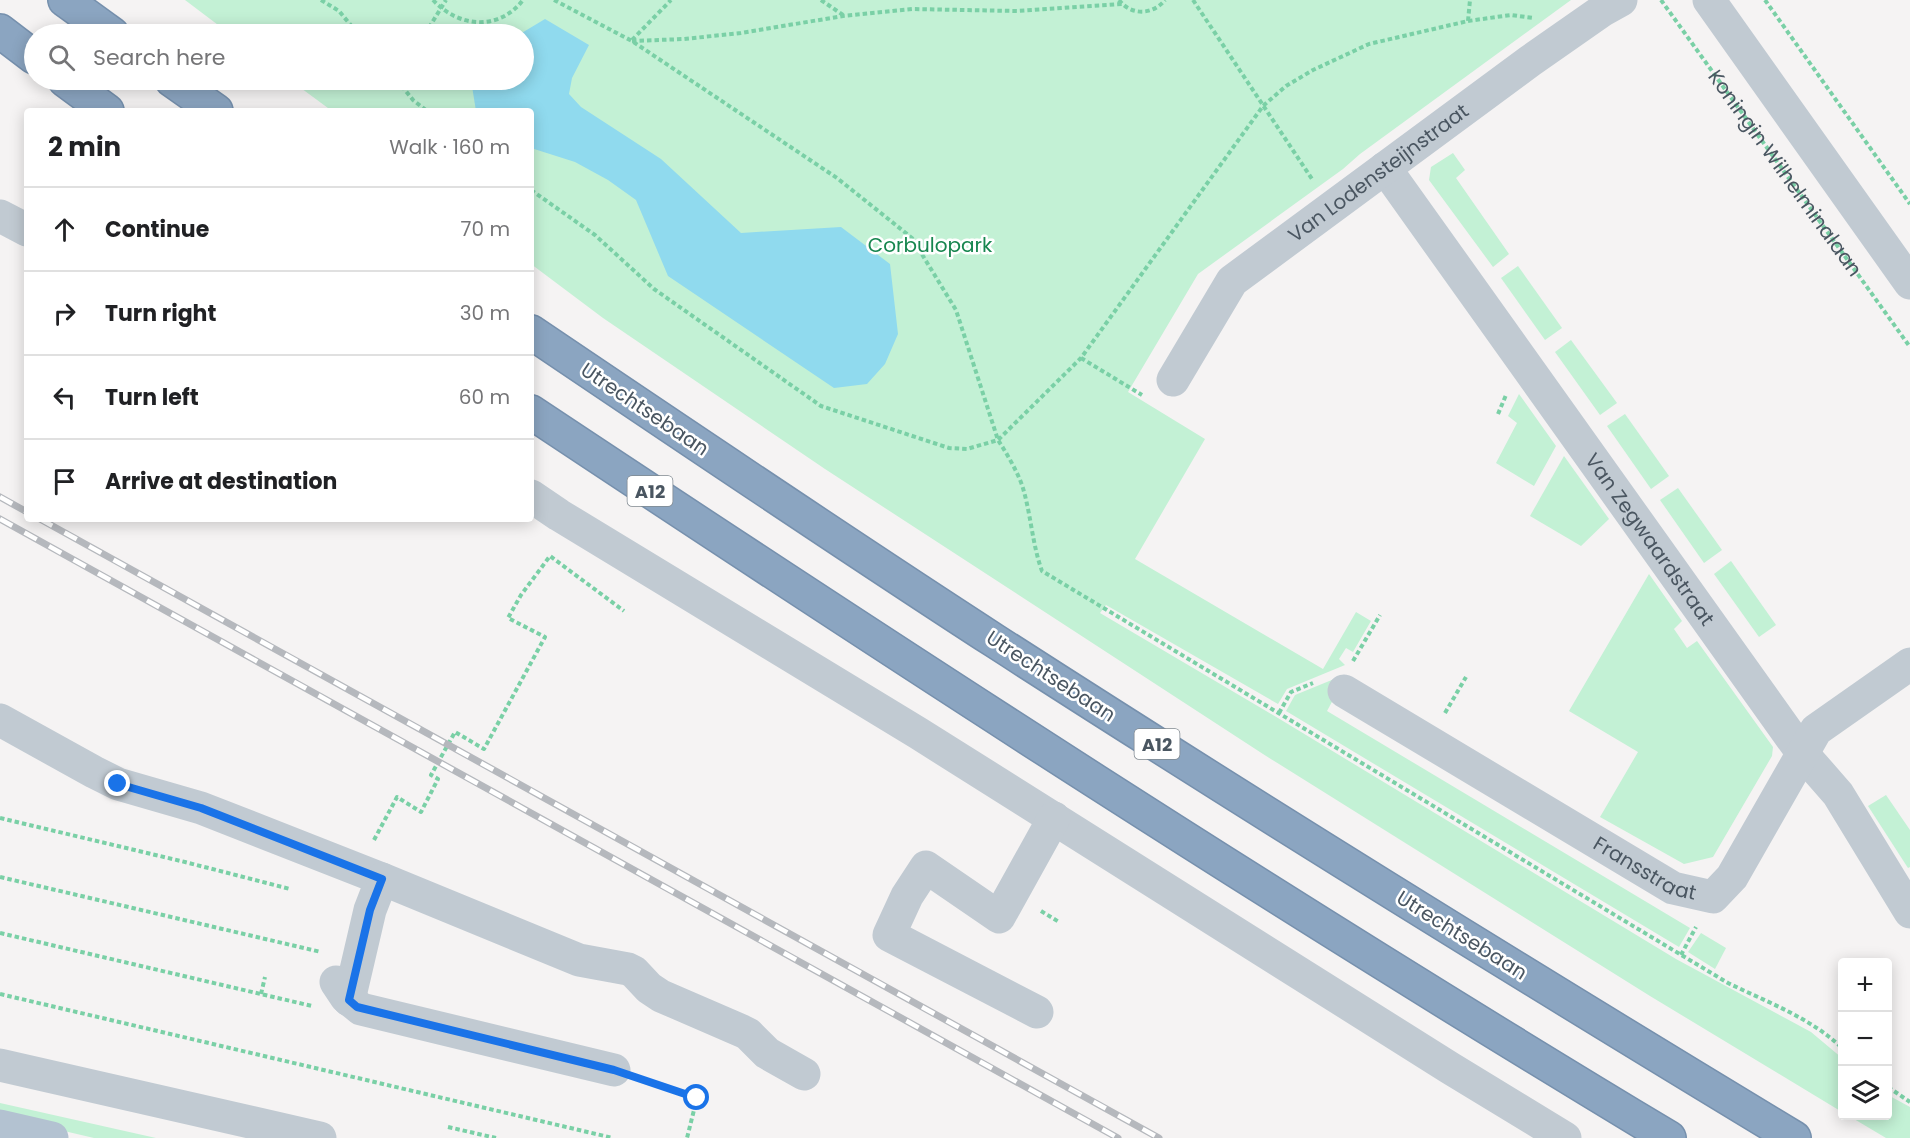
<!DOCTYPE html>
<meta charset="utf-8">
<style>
body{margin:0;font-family:Poppins,sans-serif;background:#f2f2f2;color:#202124}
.controls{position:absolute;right:18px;bottom:18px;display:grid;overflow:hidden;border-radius:6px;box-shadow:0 3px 15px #0003}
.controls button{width:54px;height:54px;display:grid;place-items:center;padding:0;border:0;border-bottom:2px solid #e0e0e0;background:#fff;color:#202124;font:30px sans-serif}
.stop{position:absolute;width:18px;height:18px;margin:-14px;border:4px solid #1a73e8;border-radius:50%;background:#fff}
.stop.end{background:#1a73e8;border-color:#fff;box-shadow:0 2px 6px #0008}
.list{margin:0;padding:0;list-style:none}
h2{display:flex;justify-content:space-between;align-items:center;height:78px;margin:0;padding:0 24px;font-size:26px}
h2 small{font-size:20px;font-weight:400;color:#757577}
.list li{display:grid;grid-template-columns:39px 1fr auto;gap:18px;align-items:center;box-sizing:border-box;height:84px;padding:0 24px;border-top:2px solid #e0e0e0}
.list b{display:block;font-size:22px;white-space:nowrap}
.list em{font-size:20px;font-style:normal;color:#757577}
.icon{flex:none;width:33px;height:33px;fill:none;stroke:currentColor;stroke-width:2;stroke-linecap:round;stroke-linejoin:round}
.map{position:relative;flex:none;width:1910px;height:1138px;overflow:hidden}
.search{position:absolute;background:#fff;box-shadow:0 3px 15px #0003;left:24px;top:24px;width:510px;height:66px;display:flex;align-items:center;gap:15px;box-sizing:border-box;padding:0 21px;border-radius:33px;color:#757577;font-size:22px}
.panel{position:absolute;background:#fff;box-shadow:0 3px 15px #0003;left:24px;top:108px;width:510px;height:414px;border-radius:6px}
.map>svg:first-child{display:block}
.green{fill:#c3f1d5}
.water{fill:#90daee}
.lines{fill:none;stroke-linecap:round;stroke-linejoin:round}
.highway-casing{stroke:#7690ad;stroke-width:36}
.path{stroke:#7ad0a6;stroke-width:4;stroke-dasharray:4.5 3;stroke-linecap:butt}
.minor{stroke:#c1cad2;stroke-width:33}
.major{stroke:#b3c2d1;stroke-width:33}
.highway{stroke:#8ba5c1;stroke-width:33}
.rail-casing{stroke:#b5b8bd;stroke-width:7}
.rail{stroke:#fff;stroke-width:4.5;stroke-dasharray:14;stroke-linecap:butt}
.route{stroke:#1a73e8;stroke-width:8}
.labels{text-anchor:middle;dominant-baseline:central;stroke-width:5;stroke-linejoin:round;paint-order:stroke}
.shield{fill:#fff;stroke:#808990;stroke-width:1.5}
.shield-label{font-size:18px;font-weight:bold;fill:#4a5661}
.street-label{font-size:20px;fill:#4a5661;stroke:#fff}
.park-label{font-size:20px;fill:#17864f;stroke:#fff}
</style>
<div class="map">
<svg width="1910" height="1138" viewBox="0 0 1910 1138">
<rect width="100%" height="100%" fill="#f5f3f3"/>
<g class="green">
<path d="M 185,0 L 1571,0 L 1360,154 L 1343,169 L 1198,274 L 1128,392 L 1205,439 L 1135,559 L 1323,669 L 1356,612 L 1371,621 L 1353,652 L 1346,648 L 1339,659 L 1345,665 L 1287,689 L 1278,704 L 1106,605 L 1100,613 L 1273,715 L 1676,959 L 1811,1032 L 1842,1058 L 1842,1112 L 1650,996 L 1263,754 L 825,469 L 603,318 L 531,264 L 531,111 L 332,111 L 290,80 L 524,80 L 524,34 L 230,34 Z"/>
<path d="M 1453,153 L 1465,170 L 1456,178 L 1509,254 L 1493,267 L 1429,180 L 1431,167 Z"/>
<path d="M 1518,266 L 1562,328 L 1545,340 L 1501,278 Z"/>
<path d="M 1571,340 L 1617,403 L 1600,415 L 1555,352 Z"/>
<path d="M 1519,394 L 1556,446 L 1534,486 L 1496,463 L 1517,423 L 1508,416 Z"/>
<path d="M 1625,414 L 1669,476 L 1651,489 L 1607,426 Z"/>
<path d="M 1564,456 L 1609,519 L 1581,546 L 1530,516 Z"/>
<path d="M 1678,488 L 1722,550 L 1704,563 L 1660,500 Z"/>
<path d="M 1731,561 L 1776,625 L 1759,637 L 1714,574 Z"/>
<path d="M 1649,574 L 1682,621 L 1674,629 L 1687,648 L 1697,641 L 1773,747 L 1772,756 L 1713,857 L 1684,864 L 1600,817 L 1638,752 L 1569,711 Z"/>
<path d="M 1344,675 L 1346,676 L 1327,711 L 1690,928 L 1679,947 L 1286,711 L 1295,695 Z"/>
<path d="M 1886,795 L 1910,830 L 1910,867 L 1908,868 L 1868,806 Z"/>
<path d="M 1701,933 L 1726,948 L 1715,969 L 1688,952 Z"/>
<path d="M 1888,1095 L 1910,1107 L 1910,1138 L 1886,1138 L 1849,1116 L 1888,1116 Z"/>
<path d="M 0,1103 L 156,1138 L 94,1138 L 0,1116 Z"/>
</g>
<path class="water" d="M 545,19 L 589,45 L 572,78 L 569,94 L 581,107 L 661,159 L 741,233 L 841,227 L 890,264 L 898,334 L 885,364 L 867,384 L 834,388 L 668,276 L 636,200 L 608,180 L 575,162 L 531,148 L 531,111 L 476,111 L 471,80 L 524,80 L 524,34 L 520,34 Z"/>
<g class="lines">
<defs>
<g id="highway">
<path d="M 65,0 L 112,34"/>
<path d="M 0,31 L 34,57"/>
<path d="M 65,80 L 107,111"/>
<path d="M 172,80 L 216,111"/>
<path d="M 531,332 C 685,436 839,540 995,641 C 1259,811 1526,976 1794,1138"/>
<path d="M 531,412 C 906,661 1283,906 1669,1138"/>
</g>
</defs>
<use href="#highway" class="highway-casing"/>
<g class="path">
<path d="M 321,0 L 339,11 L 358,34"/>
<path d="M 433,0 C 459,28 499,31 523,0"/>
<path d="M 554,0 L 632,41 L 837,178 L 912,238 L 956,310 L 998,440 C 1007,454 1016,469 1022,485 C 1031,513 1032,544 1042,571 L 1728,983 C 1767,1002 1811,1018 1842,1048"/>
<path d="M 821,0 L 843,15"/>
<path d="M 1119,0 C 1131,16 1153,15 1165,0"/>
<path d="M 1193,0 L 1312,179"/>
<path id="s1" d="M 1661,0 L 1910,347"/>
<path d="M 1765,0 L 1910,204"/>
<path d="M 1468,21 L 1511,15 L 1533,18"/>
<path d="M 425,34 L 446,0"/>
<path d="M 632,40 L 671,0"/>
<path d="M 632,41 L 684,39 L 741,33 L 843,16 L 912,9 L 1017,11 L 1122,4"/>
<path d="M 397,80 L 413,100 L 427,111"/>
<path d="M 531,190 L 595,235 L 654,289 L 821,406 L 949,448 L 967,449 L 998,440 L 1081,358 L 1263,106 L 1286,86 L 1313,70 L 1369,44 L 1468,21 L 1470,0"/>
<path d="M 1081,358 L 1142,395"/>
<path d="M 1498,414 L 1506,395"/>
<path d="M 1353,661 L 1380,615"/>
<path d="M 1279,713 L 1291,692 L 1313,683"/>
<path d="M 1445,713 L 1466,677"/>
<path d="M 0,818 L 185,862 L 290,889"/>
<path d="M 374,840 L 397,797 L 421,812 L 438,779 L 431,775 L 455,732 L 484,749 L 545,637 L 508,618 L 521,595 L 550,556 L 624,611"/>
<path d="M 0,877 L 321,952"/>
<path d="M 1041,911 L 1059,922"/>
<path d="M 0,933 L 312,1006"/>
<path d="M 1681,955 L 1696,927"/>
<path d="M 0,994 L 613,1138"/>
<path d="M 261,994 L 265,977"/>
<path d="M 646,1081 L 697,1098 L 687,1138"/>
<path d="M 1888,1087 L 1910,1102"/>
<path d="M 448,1127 L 496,1138"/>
</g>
<g class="minor">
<path d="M 1709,0 L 1910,283"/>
<path id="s2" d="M 1385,168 L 1803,754 L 1838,794 L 1910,912"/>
<path d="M 0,216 L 27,230"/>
<path id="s3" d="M 1173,380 L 1232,281 L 1530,61 L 1603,10 L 1621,0"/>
<path d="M 531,496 L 559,515 L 918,733 L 1450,1068 L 1565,1138"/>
<path id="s4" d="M 1344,691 L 1673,888 L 1713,897 L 1732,877 L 1816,730 L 1910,664"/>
<path d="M 0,720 L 94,772 L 118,784 L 201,808 L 382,879 L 370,910 L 349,1000"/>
<path d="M 382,879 L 579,960 L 628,969 L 634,972 L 649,988 L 661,996 L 742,1031 L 748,1034 L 767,1053 L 804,1074"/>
<path d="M 336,982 L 346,997 L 361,1009 L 614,1070"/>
<path d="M 1037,1012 L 889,935 L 907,896 L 926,867 L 999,917 L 1054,818"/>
<path d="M 0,1065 L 320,1138"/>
</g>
<path class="major" d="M 0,1126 L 52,1138"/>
<use href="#highway" class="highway"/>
<defs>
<g id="rail">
<path d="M 0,497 L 27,512"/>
<path d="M 0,519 L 1118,1138"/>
<path d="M 40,519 L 1159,1138"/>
</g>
</defs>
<use href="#rail" class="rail-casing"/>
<use href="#rail" class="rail"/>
</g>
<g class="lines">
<path class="route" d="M 118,784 L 201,808 L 382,879 L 370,910 L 349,1000 L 357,1007 L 614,1070 L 697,1098"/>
</g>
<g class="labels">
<g class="shield">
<rect x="627.5" y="476" width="45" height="30" rx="4.5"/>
<rect x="1134.5" y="729" width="45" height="30" rx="4.5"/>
</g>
<g class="shield-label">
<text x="650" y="491">A12</text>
<text x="1157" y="744">A12</text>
</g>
<g class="street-label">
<text stroke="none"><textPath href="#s3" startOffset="297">Van Lodensteijnstraat</textPath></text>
<text stroke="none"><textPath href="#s1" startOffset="213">Koningin Wilhelminalaan</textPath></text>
<text transform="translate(645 409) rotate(34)">Utrechtsebaan</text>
<text stroke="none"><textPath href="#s2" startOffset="456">Van Zegwaardstraat</textPath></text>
<text transform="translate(1051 676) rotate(33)">Utrechtsebaan</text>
<text stroke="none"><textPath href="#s4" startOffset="350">Fransstraat</textPath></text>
<text transform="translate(1462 935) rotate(32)">Utrechtsebaan</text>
</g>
<g class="park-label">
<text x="930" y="245">Corbulopark</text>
</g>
</g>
</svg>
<div class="controls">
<button>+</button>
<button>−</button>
<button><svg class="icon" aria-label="layers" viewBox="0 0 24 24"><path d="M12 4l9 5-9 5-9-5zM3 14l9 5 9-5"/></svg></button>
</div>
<div class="stop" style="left:697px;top:1098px"></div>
<div class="stop end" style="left:118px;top:784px"></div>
<div class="search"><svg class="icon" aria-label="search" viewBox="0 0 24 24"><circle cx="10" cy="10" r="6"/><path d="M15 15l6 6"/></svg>Search here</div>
<section class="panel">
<h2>2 min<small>Walk · 160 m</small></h2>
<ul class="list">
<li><svg class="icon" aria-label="ahead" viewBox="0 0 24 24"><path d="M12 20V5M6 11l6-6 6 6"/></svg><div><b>Continue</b></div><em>70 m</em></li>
<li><svg class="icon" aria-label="right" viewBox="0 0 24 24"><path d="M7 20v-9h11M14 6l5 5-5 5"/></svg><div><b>Turn right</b></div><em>30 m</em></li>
<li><svg class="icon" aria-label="left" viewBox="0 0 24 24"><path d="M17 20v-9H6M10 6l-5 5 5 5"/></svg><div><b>Turn left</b></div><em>60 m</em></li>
<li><svg class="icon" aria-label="arrive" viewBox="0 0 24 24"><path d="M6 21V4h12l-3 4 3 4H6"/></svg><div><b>Arrive at destination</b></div></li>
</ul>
</section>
</div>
